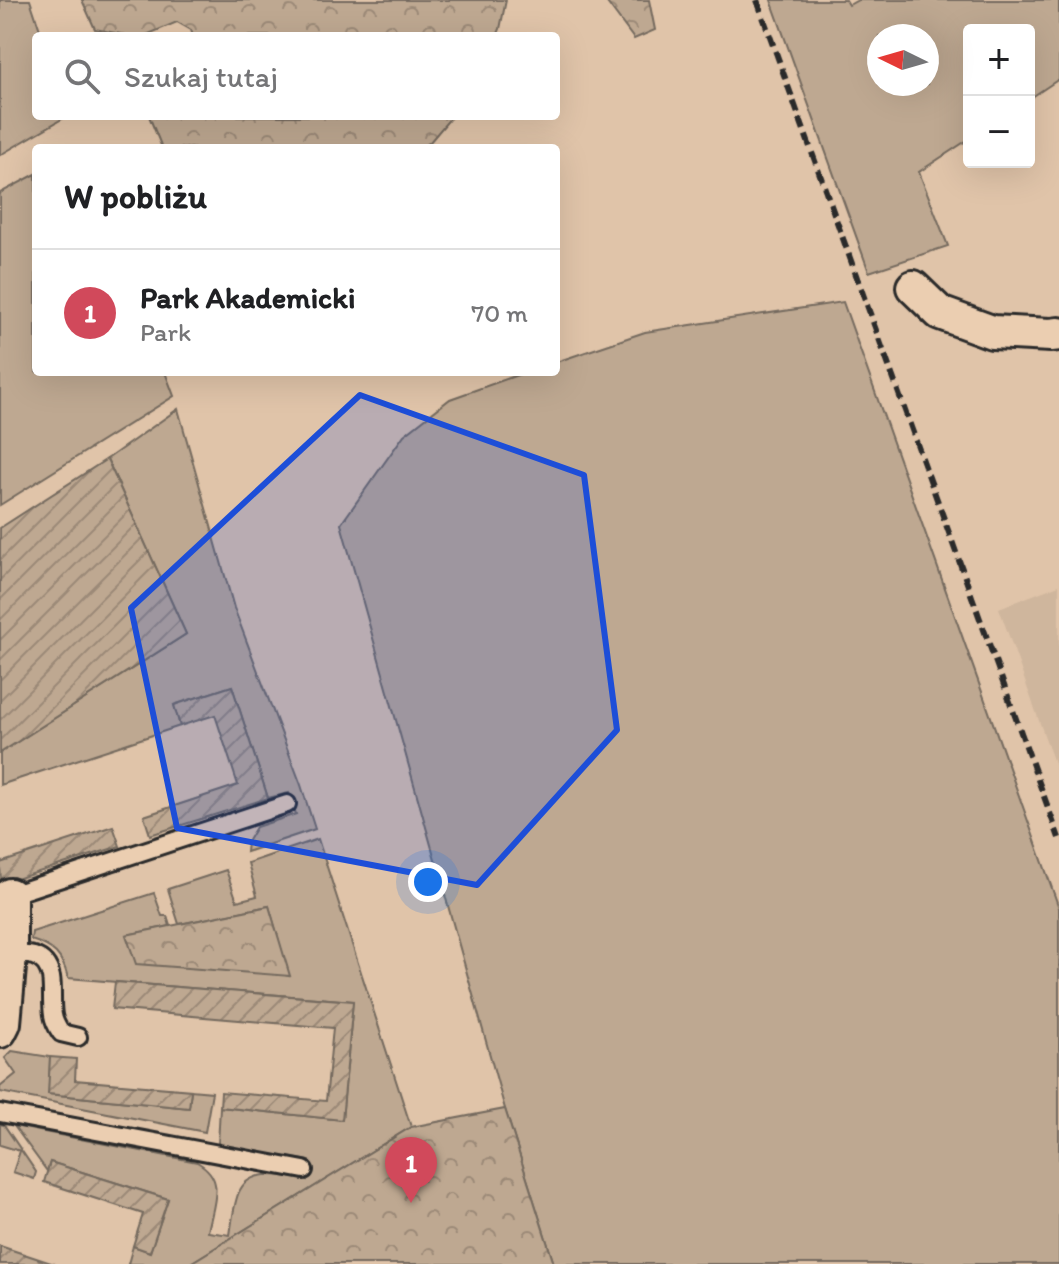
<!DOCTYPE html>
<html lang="pl">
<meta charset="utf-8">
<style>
body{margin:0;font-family:Itim,sans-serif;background:#f2f2f2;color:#202124}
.controls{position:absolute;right:24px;top:24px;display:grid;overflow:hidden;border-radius:8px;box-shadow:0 8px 32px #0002}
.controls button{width:72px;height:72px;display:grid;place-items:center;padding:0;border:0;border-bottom:2px solid #e0e0e0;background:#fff;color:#202124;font:40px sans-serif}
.compass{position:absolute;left:867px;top:24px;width:72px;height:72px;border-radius:50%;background:#fff;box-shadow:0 8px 32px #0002;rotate:275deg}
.you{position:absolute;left:428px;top:882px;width:28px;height:28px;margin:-20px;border:6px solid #fff;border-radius:50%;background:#1a73e8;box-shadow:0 0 0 12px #1a73e833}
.badge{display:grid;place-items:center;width:52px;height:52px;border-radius:50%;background:#d1495b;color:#fff;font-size:26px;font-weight:700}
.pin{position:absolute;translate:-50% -66px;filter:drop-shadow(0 2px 4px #0008)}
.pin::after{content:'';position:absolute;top:42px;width:28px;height:24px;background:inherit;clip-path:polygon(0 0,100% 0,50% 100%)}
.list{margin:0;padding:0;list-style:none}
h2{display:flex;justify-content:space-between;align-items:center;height:104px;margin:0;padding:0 32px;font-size:34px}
h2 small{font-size:26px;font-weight:400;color:#757577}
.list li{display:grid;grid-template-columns:52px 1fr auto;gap:24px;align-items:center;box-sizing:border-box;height:128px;padding:0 32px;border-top:2px solid #e0e0e0}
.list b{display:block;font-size:30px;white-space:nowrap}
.list p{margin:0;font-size:26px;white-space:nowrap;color:#757577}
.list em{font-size:26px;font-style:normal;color:#757577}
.icon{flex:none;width:44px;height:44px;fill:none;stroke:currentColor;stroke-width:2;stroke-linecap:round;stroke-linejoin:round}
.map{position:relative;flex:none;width:1059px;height:1264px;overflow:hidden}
.search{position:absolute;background:#fff;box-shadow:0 8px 32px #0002;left:32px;top:32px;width:528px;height:88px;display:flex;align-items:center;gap:20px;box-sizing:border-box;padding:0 28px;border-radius:8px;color:#757577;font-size:30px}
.panel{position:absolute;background:#fff;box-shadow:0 8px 32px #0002;left:32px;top:144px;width:528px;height:232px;border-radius:8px}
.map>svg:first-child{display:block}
.built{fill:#cfb69d}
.grass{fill:#bea891;stroke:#746a5e;stroke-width:2;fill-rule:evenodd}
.forest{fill:url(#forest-crowns);stroke:#746a5e;stroke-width:2}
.garden{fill:url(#garden-furrows);stroke:#746a5e;stroke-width:2}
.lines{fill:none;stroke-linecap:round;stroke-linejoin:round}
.service-casing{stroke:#2b2b2b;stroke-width:22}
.minor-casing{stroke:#2b2b2b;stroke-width:38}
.service{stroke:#ebceb1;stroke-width:16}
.minor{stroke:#ebceb1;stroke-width:32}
.rail{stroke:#2b2b2b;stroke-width:6;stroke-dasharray:12 6;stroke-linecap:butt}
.marked{fill:#1d4ed8;fill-opacity:0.2;stroke:#1d4ed8;stroke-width:6;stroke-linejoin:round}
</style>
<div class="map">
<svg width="1059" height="1264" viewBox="0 0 1059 1264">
<defs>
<pattern id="forest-crowns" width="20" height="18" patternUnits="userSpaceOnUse" patternTransform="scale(2)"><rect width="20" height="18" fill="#bea891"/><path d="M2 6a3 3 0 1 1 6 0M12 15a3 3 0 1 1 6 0" fill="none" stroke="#9b8977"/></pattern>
<pattern id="garden-furrows" width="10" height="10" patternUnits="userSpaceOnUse" patternTransform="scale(2)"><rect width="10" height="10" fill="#bea891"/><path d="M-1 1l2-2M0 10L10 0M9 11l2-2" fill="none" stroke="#9b8977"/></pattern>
</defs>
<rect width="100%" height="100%" fill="#e0c4a9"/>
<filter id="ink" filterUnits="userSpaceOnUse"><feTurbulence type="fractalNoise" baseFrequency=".0125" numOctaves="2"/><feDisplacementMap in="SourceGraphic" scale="16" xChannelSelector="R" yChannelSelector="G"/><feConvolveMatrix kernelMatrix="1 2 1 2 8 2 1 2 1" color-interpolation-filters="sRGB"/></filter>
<g filter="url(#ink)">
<path class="built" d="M 1059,585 L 1059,777 L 999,608 Z"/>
<g class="grass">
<path d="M 0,0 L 30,0 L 42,36 L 36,36 L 36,116 L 67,116 L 0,155 Z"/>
<path d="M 771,0 L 846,0 L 849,5 L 858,0 L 1059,0 L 1059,79 L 1029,99 L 1029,30 L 969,30 L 969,139 L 919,172 L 948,246 L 869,272 ZM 879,36 L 927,36 L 927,84 L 879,84 Z"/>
<path d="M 36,174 L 36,372 L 165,372 L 174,396 L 0,505 L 0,193 Z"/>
<path d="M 843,302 L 1059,908 L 1059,1264 L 554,1264 L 505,1109 L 341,524 L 404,435 L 450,399 L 526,372 L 556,372 L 556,362 L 645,332 Z"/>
<path d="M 178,409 L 234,608 L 301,785 L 315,829 L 246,852 L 247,842 L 256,827 L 296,814 L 289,793 L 268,798 L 232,686 L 174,705 L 180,726 L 0,785 L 0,753 L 186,634 L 107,459 Z"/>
<path d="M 318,839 L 411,1127 L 189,1264 L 128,1264 L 133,1246 L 150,1252 L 168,1199 L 50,1162 L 47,1171 L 14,1126 L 197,1162 C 227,1179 213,1203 208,1232 L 230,1235 C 232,1223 234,1200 240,1190 C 253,1166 286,1177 307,1180 L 310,1161 L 218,1145 L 220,1107 L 342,1120 L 353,1001 L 68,978 C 62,955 54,947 31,940 L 32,932 L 154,893 L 162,916 L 167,916 L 170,926 L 126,935 L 289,976 L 269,906 L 179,924 L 168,889 L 226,870 L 237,901 L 257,896 L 248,863 Z"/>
<path d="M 12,1051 L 50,1057 L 49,1094 L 189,1108 L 191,1090 L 212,1092 L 205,1132 L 0,1092 L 0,1087 L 16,1074 L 5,1058 Z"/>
<path d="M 0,1124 L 4,1125 L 36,1172 L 34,1179 L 13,1172 L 20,1151 L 0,1145 Z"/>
</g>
<g class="forest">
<path d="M 82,0 L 506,0 L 500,29 L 497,36 L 193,36 L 191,30 L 177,22 L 144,36 L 131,36 L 95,29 Z"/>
<path d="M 605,0 L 649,0 L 655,30 L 634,39 Z"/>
<path d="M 149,116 L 452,116 L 430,142 L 422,148 L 162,148 Z"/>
<path d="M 269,906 L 290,976 L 136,964 L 126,935 Z"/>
<path d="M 505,1109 L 554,1264 L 189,1264 L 411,1127 Z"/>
</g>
<g class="garden">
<path d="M 107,459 L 186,634 L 0,753 L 0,528 Z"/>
<path d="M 232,686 L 268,798 L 150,835 L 144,816 L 238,785 L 215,715 L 180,726 L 174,705 Z"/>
<path d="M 113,826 L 120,846 L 1,884 L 0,863 Z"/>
<path d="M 115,982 L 353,1001 L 342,1120 L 220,1107 L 221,1092 L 326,1101 L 333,1028 L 112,1009 Z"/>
<path d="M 50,1057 L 76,1059 L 75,1080 L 191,1090 L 189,1108 L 48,1094 Z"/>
<path d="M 50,1162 L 168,1199 L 150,1252 L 133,1246 L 143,1214 L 44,1182 Z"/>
<path d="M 0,1246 L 54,1264 L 0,1264 Z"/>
</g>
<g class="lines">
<defs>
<g id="service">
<path d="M 7,896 L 287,804"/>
<path d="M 5,959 C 25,951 46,953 51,977 C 53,989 51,1003 53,1015 C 54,1022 57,1027 61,1033 L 78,1037"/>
<path d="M 0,1113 L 304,1170"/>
</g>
<g id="minor">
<path d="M 913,287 L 940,313 L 992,332 L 1051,335 L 1059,334"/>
<path d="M 0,1031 L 4,1023 L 10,956 L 10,895"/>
</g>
</defs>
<use href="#service" class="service-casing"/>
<use href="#minor" class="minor-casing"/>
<use href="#service" class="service"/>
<use href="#minor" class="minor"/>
<path class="rail" d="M 757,0 L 1059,838"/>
</g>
</g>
<path class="marked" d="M 360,395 L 584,475 L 617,730 L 477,885 L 177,828 L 131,608 Z"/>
</svg>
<div class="controls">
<button>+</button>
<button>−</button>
</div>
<svg class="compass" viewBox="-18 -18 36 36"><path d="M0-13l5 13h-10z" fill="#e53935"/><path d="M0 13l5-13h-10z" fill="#757577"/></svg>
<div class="you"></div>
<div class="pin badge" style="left:411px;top:1203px">1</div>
<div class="search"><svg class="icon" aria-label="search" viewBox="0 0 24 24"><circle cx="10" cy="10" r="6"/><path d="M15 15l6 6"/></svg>Szukaj tutaj</div>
<section class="panel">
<h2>W pobliżu<small></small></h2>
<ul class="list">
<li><span class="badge">1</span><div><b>Park Akademicki</b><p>Park</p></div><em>70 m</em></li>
</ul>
</section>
</div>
